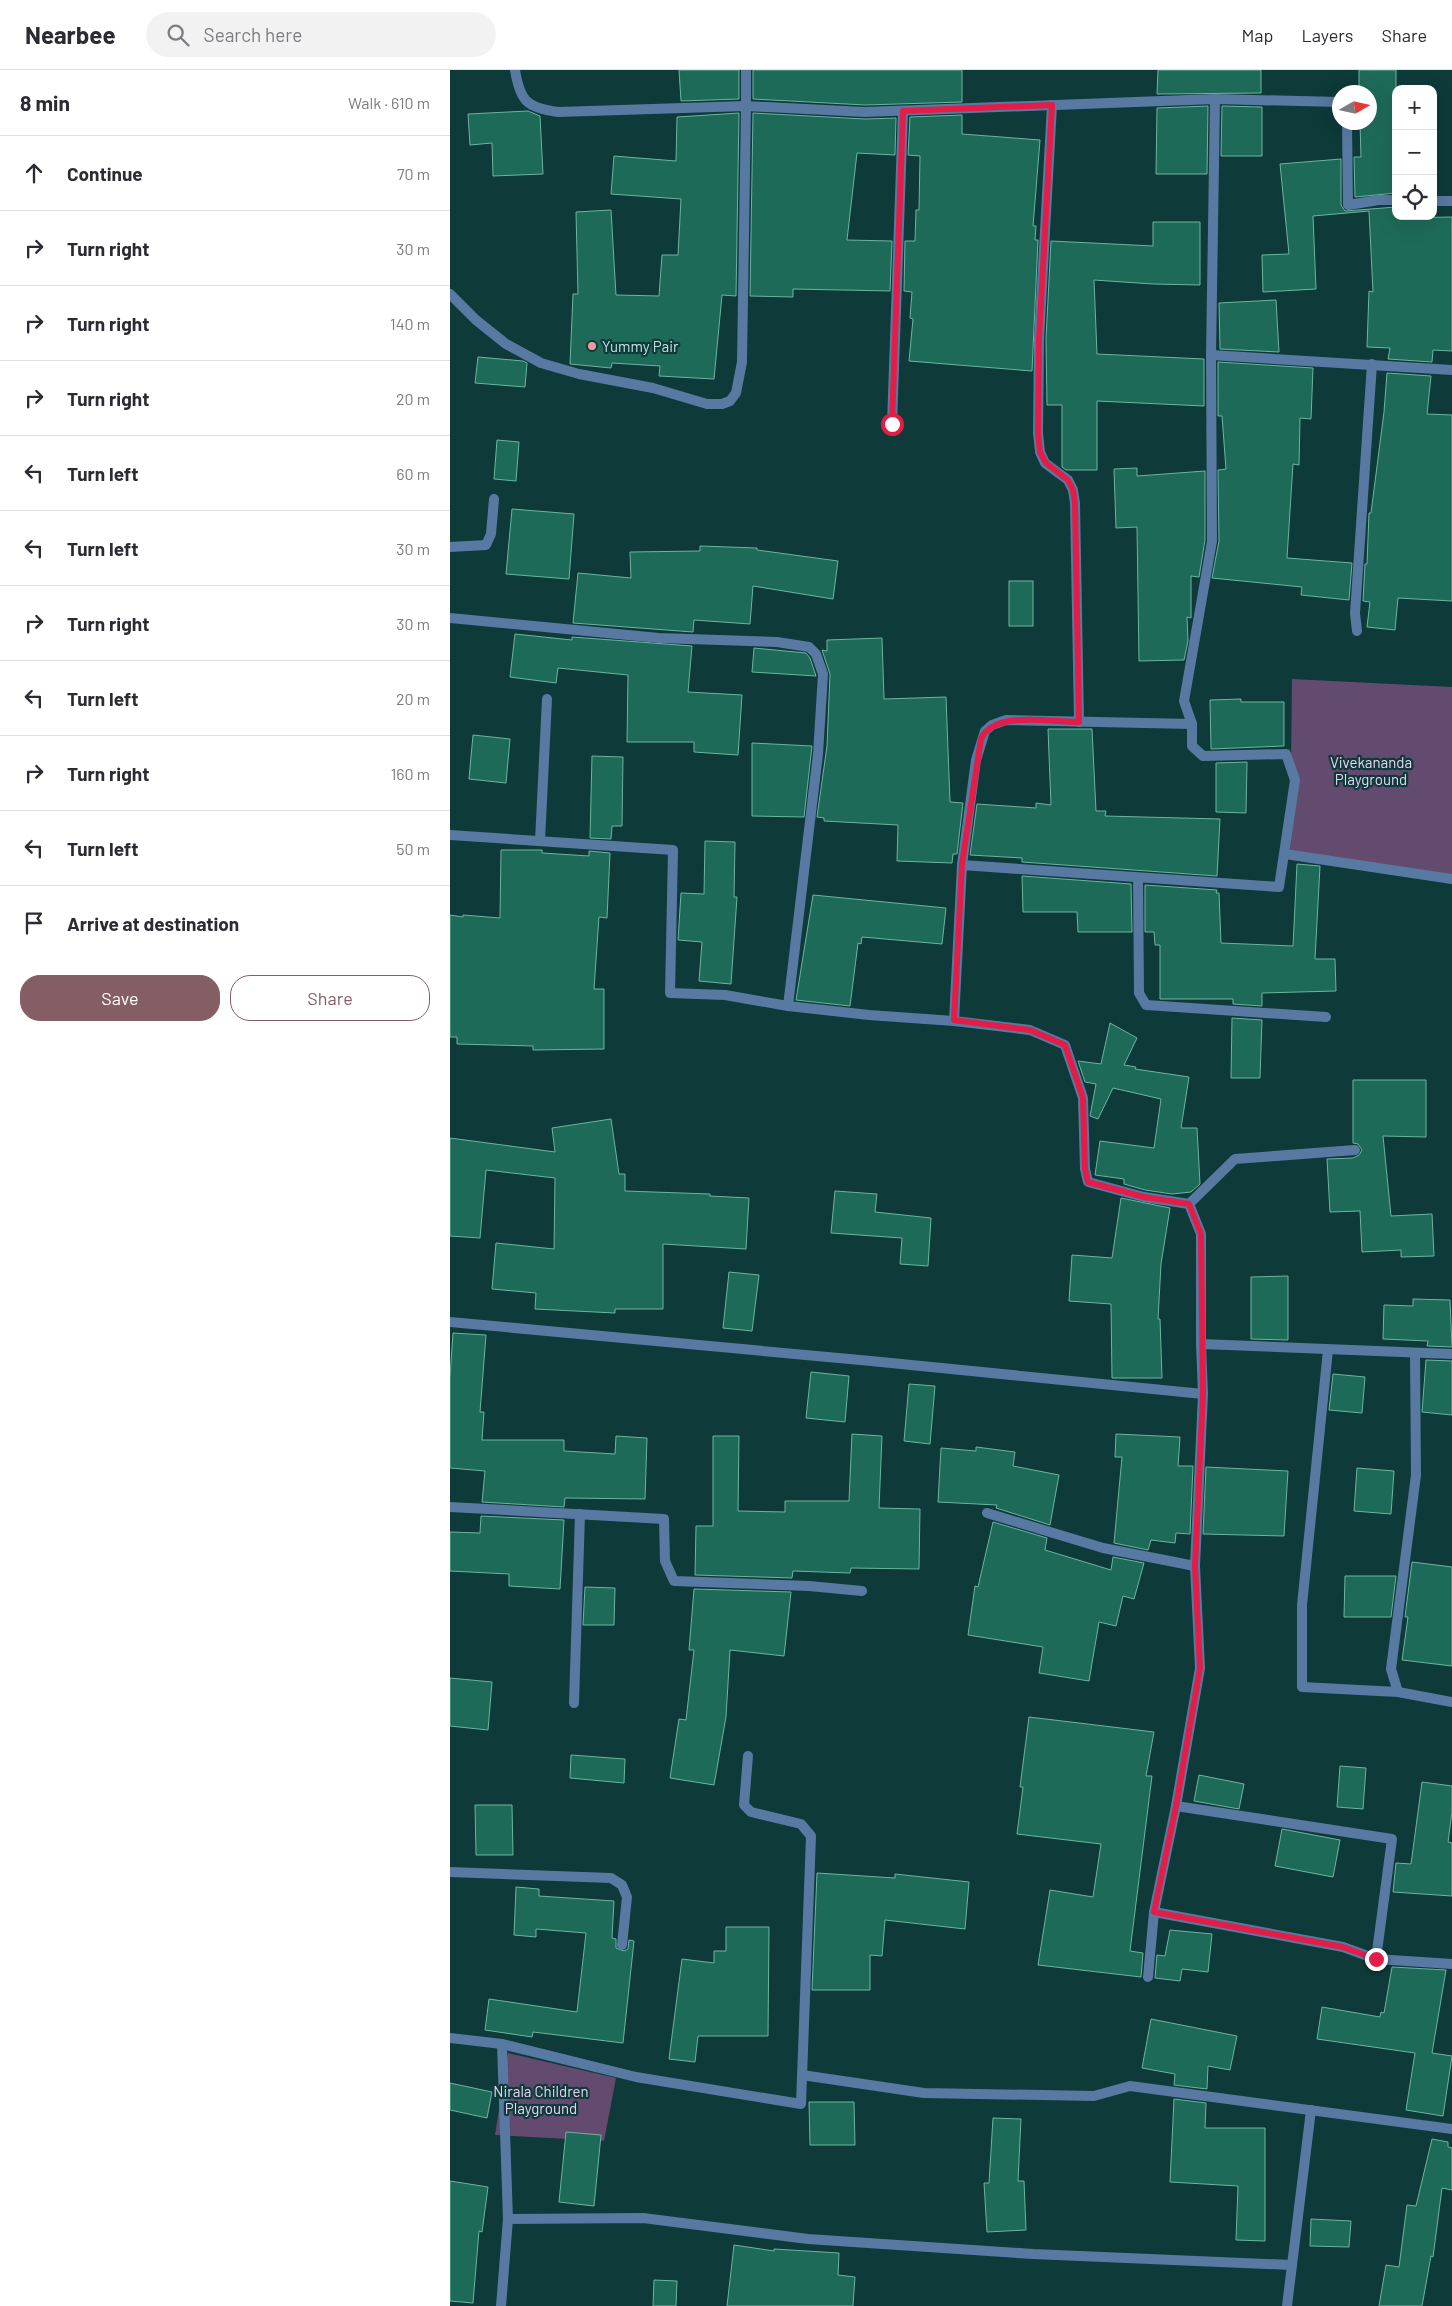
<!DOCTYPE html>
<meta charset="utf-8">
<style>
body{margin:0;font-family:Barlow,sans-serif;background:#f2f2f3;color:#2b2b33}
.controls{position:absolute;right:15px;top:15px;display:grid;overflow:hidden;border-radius:10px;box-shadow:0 5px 20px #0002}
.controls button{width:45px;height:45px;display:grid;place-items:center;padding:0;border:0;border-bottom:1px solid #e1e1e2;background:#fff;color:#2b2b33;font:25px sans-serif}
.compass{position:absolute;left:882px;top:15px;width:45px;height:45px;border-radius:50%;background:#fff;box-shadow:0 5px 20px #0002;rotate:81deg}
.stop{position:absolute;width:15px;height:15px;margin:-11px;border:4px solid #e11d48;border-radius:50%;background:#fff}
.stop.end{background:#e11d48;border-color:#fff;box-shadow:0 1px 5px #0008}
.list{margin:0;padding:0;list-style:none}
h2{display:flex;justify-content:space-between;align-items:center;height:65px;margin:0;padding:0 20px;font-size:21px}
h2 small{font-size:16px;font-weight:400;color:#7c7c81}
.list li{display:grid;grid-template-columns:32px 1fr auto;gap:15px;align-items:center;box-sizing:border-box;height:75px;padding:0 20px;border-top:1px solid #e1e1e2}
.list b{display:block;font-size:19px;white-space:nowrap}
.list em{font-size:16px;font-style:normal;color:#7c7c81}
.actions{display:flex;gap:10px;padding:15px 20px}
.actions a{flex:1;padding:11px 0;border:1px solid #855d65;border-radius:20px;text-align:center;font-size:18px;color:#855d65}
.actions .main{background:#855d65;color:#fff}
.icon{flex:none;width:28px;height:28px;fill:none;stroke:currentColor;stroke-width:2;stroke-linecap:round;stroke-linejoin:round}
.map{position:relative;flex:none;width:1002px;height:2236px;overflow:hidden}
header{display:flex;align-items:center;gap:30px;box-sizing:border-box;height:70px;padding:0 25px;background:#fff;border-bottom:1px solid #e1e1e2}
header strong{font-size:24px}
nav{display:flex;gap:28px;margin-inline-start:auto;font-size:18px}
.search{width:350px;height:45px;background:#f2f2f3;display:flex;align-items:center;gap:12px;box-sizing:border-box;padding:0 18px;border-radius:28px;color:#7c7c81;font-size:19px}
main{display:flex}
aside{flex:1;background:#fff}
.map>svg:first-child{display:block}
.green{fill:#634a6f}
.building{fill:#1e6a58;stroke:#6db4a0}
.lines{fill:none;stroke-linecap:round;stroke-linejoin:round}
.minor{stroke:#5879a1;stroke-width:10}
.tertiary{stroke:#5879a1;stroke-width:10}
.route{stroke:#e11d48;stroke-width:6}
.poi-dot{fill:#f49aa2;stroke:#0e3a3a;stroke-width:2}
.labels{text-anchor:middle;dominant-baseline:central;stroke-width:4.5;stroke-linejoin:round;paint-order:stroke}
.poi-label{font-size:15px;fill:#bee3e2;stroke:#0e3a3a;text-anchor:start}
.park-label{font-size:15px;fill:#ead3f6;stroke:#0e3a3a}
</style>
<header>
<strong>Nearbee</strong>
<div class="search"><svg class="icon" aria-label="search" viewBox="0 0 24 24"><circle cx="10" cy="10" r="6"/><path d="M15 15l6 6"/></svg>Search here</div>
<nav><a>Map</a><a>Layers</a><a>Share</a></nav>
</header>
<main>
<aside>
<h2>8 min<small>Walk · 610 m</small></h2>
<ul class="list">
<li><svg class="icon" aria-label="ahead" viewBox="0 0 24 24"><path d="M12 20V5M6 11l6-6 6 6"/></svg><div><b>Continue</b></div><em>70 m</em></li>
<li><svg class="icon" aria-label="right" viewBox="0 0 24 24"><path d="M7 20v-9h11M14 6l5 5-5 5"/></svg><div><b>Turn right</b></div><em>30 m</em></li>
<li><svg class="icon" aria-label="right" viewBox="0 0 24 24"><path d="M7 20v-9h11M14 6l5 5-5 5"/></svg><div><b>Turn right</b></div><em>140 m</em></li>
<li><svg class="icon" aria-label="right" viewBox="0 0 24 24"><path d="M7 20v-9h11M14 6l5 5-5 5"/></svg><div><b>Turn right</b></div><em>20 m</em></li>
<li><svg class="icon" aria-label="left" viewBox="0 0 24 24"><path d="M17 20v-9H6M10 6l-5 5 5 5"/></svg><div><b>Turn left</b></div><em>60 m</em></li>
<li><svg class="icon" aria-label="left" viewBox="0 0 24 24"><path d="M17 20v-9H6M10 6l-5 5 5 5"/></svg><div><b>Turn left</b></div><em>30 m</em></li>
<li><svg class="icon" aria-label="right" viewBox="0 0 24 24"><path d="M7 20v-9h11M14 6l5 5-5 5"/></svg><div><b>Turn right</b></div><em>30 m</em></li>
<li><svg class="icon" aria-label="left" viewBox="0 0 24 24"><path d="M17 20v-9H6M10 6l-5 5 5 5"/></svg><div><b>Turn left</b></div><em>20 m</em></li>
<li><svg class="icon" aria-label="right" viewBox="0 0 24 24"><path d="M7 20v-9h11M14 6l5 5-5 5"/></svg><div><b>Turn right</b></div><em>160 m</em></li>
<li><svg class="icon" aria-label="left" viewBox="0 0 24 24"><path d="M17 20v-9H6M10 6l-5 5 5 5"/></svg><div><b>Turn left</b></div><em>50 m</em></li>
<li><svg class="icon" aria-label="arrive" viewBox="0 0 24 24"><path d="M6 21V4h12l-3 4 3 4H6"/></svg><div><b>Arrive at destination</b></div></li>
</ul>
<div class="actions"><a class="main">Save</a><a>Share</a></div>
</aside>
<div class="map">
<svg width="1002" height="2236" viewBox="0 0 1002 2236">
<rect width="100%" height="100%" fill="#0e3a3a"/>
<g class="green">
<path d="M 842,609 L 1002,617 L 1002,808 L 840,785 Z"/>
<path d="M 58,1983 L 166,2008 L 154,2071 L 45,2065 Z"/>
</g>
<g class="building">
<path d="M 229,0 L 289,0 L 289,29 L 231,31 Z"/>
<path d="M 303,0 L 512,0 L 512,32 L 415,35 L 303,29 Z"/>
<path d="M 708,0 L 811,0 L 811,23 L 707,24 Z"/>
<path d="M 909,0 L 946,0 L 946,123 L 905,127 L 904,87 L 911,87 L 910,52 L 920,52 L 920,22 L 909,22 Z"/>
<path d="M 758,36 L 757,104 L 706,104 L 707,38 Z"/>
<path d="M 772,36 L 812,37 L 812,86 L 771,86 Z"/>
<path d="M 78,41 L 90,46 L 93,104 L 43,106 L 42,73 L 20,75 L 18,44 Z"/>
<path d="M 289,43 L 286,226 L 272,225 L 264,309 L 209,306 L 210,296 L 162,293 L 161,298 L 120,294 L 123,224 L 128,224 L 126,142 L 161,140 L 166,225 L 209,226 L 212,185 L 228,185 L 231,129 L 161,124 L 164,86 L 226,91 L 227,47 Z"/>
<path d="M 303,43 L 415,49 L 446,48 L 445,85 L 407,83 L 397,170 L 442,171 L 440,221 L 343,219 L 343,227 L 300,226 Z"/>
<path d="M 512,45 L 512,64 L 590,70 L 583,156 L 586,156 L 585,170 L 588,170 L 582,301 L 459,291 L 463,249 L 460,248 L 462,222 L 454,221 L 455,171 L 465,171 L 466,140 L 469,140 L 470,86 L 458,85 L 460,47 Z"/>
<path d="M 891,89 L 891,135 L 895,141 L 946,137 L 946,148 L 1002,147 L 1002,281 L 983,280 L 982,292 L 938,289 L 940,278 L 917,277 L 919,221 L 923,222 L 919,141 L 863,146 L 866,219 L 813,222 L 812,185 L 839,184 L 830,94 Z"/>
<path d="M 703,152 L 750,152 L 750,215 L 703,214 L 644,210 L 647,284 L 754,289 L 754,336 L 647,331 L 647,400 L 616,400 L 612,397 L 612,335 L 597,335 L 596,269 L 601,171 L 703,176 Z"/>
<path d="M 826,230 L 829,282 L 770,279 L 769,233 Z"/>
<path d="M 28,287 L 73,291 L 77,293 L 75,317 L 25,313 Z"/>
<path d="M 768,292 L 863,298 L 861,349 L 850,348 L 849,395 L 843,394 L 837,488 L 902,493 L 899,530 L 851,525 L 852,517 L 762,508 L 769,471 L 768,400 L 776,399 L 772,346 L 768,346 Z"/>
<path d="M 937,303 L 981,306 L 977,344 L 1002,345 L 1002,531 L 948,528 L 945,560 L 917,557 L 920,532 L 913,531 L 915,494 L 917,494 L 919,443 L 921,443 L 934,342 Z"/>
<path d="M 47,370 L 69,372 L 66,411 L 44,409 Z"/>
<path d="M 687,398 L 687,406 L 755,401 L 755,470 L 749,507 L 741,506 L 741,548 L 737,547 L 738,571 L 734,590 L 689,591 L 687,457 L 666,458 L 664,399 Z"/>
<path d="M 62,439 L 124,444 L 119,509 L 56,504 Z"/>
<path d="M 250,476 L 307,478 L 307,480 L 388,491 L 383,529 L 303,516 L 300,554 L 244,550 L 243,562 L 123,553 L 128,503 L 181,508 L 180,482 L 250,481 Z"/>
<rect x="559" y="511" width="24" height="45"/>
<path d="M 65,564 L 122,570 L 122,567 L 242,576 L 238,622 L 292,625 L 288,685 L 244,682 L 244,672 L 177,672 L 178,605 L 108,598 L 106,613 L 60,607 Z"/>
<path d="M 432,568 L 434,629 L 496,627 L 500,732 L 513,733 L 507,784 L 503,784 L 502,793 L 447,791 L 448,755 L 374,751 L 374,748 L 367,747 L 377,676 L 380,604 L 372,580 L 377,581 L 377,570 Z"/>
<path d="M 304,578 L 356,583 L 360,588 L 366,606 L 302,602 Z"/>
<path d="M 791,629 L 791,632 L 834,632 L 834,676 L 761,679 L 760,630 Z"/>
<path d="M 598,659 L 642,659 L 646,741 L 656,741 L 655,746 L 770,749 L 767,806 L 572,792 L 572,788 L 520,785 L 527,734 L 586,738 L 586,733 L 601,735 Z"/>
<path d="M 23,665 L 60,669 L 56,713 L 19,709 Z"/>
<path d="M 302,673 L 362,676 L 354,747 L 302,746 Z"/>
<path d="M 142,686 L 173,687 L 172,756 L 162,756 L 161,769 L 140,768 Z"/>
<path d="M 797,692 L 796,743 L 766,742 L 766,693 Z"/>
<path d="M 255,771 L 285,772 L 284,827 L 287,827 L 281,914 L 249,911 L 252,872 L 228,870 L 231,823 L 254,824 Z"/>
<path d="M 51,780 L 92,780 L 92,783 L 139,786 L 139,781 L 160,783 L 157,848 L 149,847 L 144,919 L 154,919 L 154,979 L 83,980 L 83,976 L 7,974 L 7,967 L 0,967 L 0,845 L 13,847 L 13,845 L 50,848 Z"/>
<path d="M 847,794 L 870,796 L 865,889 L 885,889 L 886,921 L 812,923 L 812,936 L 783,934 L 783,929 L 710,929 L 710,875 L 705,875 L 704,862 L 695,862 L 695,815 L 767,820 L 766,823 L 769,823 L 771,873 L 843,876 Z"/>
<path d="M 572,806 L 681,814 L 682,862 L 628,862 L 627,842 L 573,842 Z"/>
<path d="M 363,825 L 496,838 L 492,874 L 412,867 L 411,874 L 408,873 L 400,936 L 346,930 Z"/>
<path d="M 782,948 L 812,950 L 810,1008 L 781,1008 Z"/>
<path d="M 660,953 L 687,968 L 674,995 L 686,997 L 685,999 L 739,1007 L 731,1058 L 747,1058 L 750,1114 L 741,1122 L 722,1124 L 695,1120 L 674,1114 L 674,1109 L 645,1105 L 650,1071 L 704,1078 L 711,1029 L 663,1018 L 648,1049 L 640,1046 L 646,1014 L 635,1012 L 628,991 L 651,994 Z"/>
<path d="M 903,1010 L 976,1010 L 976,1067 L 933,1066 L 941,1146 L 982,1144 L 984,1186 L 951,1187 L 951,1180 L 912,1182 L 910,1141 L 880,1142 L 877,1089 L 903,1088 L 909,1085 L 912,1080 L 908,1074 L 903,1073 Z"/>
<path d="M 161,1049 L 169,1104 L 175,1104 L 175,1121 L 260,1124 L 260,1126 L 299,1128 L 296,1179 L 213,1174 L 213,1239 L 165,1239 L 165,1243 L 85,1239 L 86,1223 L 42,1219 L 46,1173 L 104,1179 L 105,1108 L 36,1100 L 30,1168 L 0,1166 L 0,1068 L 105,1082 L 102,1058 Z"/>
<path d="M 385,1121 L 427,1124 L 425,1142 L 481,1148 L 478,1196 L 450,1194 L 452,1168 L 381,1163 Z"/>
<path d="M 671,1128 L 720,1138 L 711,1194 L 708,1249 L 710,1249 L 712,1308 L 662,1308 L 661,1234 L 619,1231 L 622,1185 L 662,1188 Z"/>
<path d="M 279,1202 L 309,1205 L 302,1261 L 273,1258 Z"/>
<path d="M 838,1206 L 838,1270 L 801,1269 L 801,1207 Z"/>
<path d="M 963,1229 L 1000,1230 L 1002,1277 L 977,1276 L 978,1271 L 933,1269 L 934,1235 L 963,1236 Z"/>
<path d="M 3,1263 L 36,1265 L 30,1342 L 34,1342 L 32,1370 L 114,1370 L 114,1381 L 165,1384 L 166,1366 L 197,1368 L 195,1429 L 115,1428 L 114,1437 L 32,1432 L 35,1401 L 0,1398 L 0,1307 Z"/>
<path d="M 976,1290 L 1002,1291 L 1002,1345 L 972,1342 Z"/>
<path d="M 361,1302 L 399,1306 L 395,1352 L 356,1348 Z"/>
<path d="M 883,1304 L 915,1307 L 912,1343 L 879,1340 Z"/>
<path d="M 459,1314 L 485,1316 L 480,1374 L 454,1371 Z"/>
<path d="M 402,1364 L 432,1366 L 429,1438 L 470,1439 L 469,1499 L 401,1498 L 400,1503 L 343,1501 L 342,1508 L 245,1505 L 246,1456 L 263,1456 L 263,1366 L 289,1366 L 288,1441 L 335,1442 L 335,1431 L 399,1431 Z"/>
<path d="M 666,1364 L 730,1367 L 728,1396 L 743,1396 L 740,1464 L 726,1463 L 725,1473 L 701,1470 L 698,1480 L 664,1473 L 672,1387 L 665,1387 Z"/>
<path d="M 526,1377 L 565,1382 L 563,1396 L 609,1405 L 600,1455 L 546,1438 L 547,1435 L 488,1432 L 491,1378 L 526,1381 Z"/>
<path d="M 756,1397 L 838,1401 L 834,1466 L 753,1464 Z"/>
<path d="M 907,1398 L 944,1401 L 941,1444 L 904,1441 Z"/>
<path d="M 31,1446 L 114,1450 L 110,1519 L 59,1516 L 59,1504 L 0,1501 L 0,1462 L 30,1463 Z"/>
<path d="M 543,1452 L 597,1468 L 595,1480 L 661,1500 L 663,1487 L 694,1493 L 684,1529 L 673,1526 L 666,1556 L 649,1552 L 639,1611 L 589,1603 L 593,1577 L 518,1565 L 525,1516 L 528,1517 Z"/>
<path d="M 962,1492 L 1002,1497 L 1002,1596 L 952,1590 L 958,1547 L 955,1547 Z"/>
<path d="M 895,1506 L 946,1506 L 941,1547 L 894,1547 Z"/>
<path d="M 135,1517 L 165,1518 L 164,1555 L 133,1555 Z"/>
<path d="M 244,1519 L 341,1522 L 334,1586 L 280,1580 L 276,1647 L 264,1715 L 220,1708 L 229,1649 L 236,1650 L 244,1580 L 239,1580 Z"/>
<path d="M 0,1608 L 42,1612 L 38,1660 L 0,1656 Z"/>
<path d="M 579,1647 L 704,1662 L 696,1706 L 702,1706 L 680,1881 L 693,1883 L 691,1907 L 588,1895 L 600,1820 L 643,1827 L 651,1774 L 567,1764 L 573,1717 L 570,1717 Z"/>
<path d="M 121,1685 L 175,1689 L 174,1713 L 120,1708 Z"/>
<path d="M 890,1696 L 916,1698 L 913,1739 L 887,1737 Z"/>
<path d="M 749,1705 L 794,1714 L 789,1739 L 744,1731 Z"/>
<path d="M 972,1712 L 1002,1716 L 1002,1742 L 998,1772 L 1002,1773 L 1002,1826 L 943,1822 L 946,1793 L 961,1794 Z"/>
<path d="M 25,1735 L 62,1735 L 63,1785 L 26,1785 Z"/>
<path d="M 832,1759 L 890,1770 L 883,1807 L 825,1796 Z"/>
<path d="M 367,1803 L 445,1808 L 445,1804 L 519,1812 L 515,1859 L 435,1850 L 432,1886 L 420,1885 L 420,1920 L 362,1920 Z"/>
<path d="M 66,1817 L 89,1819 L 89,1826 L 164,1831 L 162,1868 L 166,1869 L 166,1878 L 174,1881 L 178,1879 L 179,1870 L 184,1871 L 173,1973 L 83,1962 L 82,1967 L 35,1960 L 39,1929 L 127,1942 L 136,1863 L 86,1859 L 86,1867 L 64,1865 Z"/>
<path d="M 276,1857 L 319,1857 L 318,1966 L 248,1966 L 245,1992 L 219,1989 L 232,1889 L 264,1893 L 264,1881 L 276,1881 Z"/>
<path d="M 720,1860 L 762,1864 L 758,1902 L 732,1899 L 730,1911 L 705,1908 L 707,1885 L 715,1886 Z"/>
<path d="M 942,1897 L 996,1900 L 982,1983 L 1002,1986 L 993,2046 L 956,2040 L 965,1983 L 867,1969 L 872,1937 L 930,1947 L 931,1942 L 934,1943 Z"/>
<path d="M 701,1949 L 787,1966 L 780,2000 L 758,1996 L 757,2019 L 724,2015 L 725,2004 L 692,1998 Z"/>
<path d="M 0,2013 L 42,2022 L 37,2048 L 0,2040 Z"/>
<path d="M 724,2029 L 756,2033 L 755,2058 L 815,2058 L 815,2171 L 786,2170 L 788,2116 L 720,2112 Z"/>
<path d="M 359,2032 L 404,2032 L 405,2075 L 360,2075 Z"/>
<path d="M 543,2048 L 571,2049 L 568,2111 L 574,2111 L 576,2160 L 537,2162 L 534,2113 L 539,2113 Z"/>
<path d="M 116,2062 L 151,2065 L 144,2136 L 109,2132 Z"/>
<path d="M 982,2069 L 998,2072 L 998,2077 L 1002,2078 L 1002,2120 L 992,2118 L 983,2187 L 981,2186 L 972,2236 L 929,2236 L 936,2195 L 949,2197 L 957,2135 L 966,2136 Z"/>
<path d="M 0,2111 L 38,2117 L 32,2162 L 29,2161 L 23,2233 L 0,2231 Z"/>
<path d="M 861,2149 L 901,2151 L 899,2177 L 860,2176 Z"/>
<path d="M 284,2175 L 324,2181 L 324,2179 L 389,2183 L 388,2205 L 405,2207 L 403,2236 L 277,2236 Z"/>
<path d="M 204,2210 L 227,2211 L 226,2236 L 203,2236 Z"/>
</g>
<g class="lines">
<g class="minor">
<path d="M 602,35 L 589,269 L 588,363 L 590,382 L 595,393 L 618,410 L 623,420 L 625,433 L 629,652"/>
<path d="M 0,224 L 26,250 L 56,274 L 91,293 L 129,304 L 203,318 L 257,334 L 272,334 L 280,331 L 286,323 L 292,292 L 296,36 L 108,42 C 77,38 70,31 65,0"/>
<path d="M 761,285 L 1002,300"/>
<path d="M 442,354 L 453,41"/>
<path d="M 0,477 L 36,475 L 41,464 L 44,429"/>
<path d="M 0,548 L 209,568 L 327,572 L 359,577 L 366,584 L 373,604 L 368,684 L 338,936"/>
<path d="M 907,561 L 905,543 L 922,294"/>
<path d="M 0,765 L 223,780 L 220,923 L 275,925 L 338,936 L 419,945 L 504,951 L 580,960 L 615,975 L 633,1028 L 635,1099 L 638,1112 L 694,1127 L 739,1134 L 751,1164 L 751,1274"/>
<path d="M 90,771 L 97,629"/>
<path d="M 835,784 L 1002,809"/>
<path d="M 512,795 L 829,817 L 845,710 L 836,684 L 753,686 L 742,676 L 742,654 L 734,631 L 762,471 L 761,285 L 765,29"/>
<path d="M 688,808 L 689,923 L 696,935 L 876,947"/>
<path d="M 504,951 L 512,795 L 526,690 L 535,661 L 542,655 L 556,650 L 742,654"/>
<path d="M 739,1134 L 785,1089 L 905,1080"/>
<path d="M 0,1252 L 421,1291 L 753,1324"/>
<path d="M 878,1280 L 852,1535 L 852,1617 L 948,1622 L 941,1599 L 966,1405 L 965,1283"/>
<path d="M 0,1437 L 214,1449 L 215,1491 L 224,1511 L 359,1516 L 412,1521"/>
<path d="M 537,1443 L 653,1478 L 745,1496"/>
<path d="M 948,1622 L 1002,1632"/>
<path d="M 124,1633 L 130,1444"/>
<path d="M 726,1736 L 942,1769 L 926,1889 L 1002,1894"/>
<path d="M 0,1802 L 161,1808 L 172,1815 L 177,1827 L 172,1875"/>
<path d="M 704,1842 L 893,1877 L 926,1889"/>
<path d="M 698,1907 L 704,1842 L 726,1736 L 750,1598 L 745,1496 L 753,1324 L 751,1274 L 1002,1284"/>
<path d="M 0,1968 L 52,1974 L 186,2007 L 351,2034 L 361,1766 L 351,1754 L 301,1742 L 294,1735 L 298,1686"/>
<path d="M 352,2005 L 474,2023 L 644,2026 L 680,2016 L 1002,2059"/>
<path d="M 58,2149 L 193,2148 L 358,2169 L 583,2184 L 842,2195"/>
<path d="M 51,2236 L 58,2149 L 52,1974"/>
<path d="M 837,2236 L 861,2040"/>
</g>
<g class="tertiary">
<path d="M 296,0 L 296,36 L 415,42 L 765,29 L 889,32"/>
<path d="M 897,52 L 898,135 L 929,130 L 946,130"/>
<path d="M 983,131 L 1002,131"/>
</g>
</g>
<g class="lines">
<path class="route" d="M 442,354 L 453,41 L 602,35 L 589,269 L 588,363 L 590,382 L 596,393 L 618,410 L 623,420 L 625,433 L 629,652 C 602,652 544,640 531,669 L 512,794 L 504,950 L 580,960 L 615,975 L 633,1028 L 635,1099 L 638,1112 L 694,1127 L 739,1134 L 751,1164 L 753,1324 L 745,1496 L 750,1598 L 726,1736 L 704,1842 L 893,1877 L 926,1889"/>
</g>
<circle class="poi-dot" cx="142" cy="276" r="5"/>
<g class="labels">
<g class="poi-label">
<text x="152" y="276">Yummy Pair</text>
</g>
<g class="park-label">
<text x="921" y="692">Vivekananda<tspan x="921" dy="17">Playground</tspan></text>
<text x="91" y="2021">Nirala Children<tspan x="91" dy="17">Playground</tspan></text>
</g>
</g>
</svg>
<div class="controls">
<button>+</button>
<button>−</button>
<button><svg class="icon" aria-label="locate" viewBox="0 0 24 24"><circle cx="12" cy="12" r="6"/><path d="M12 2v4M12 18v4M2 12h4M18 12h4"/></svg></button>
</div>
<svg class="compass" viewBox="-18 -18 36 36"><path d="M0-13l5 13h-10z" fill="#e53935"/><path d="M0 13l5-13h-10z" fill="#7c7c81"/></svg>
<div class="stop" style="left:442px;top:354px"></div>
<div class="stop end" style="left:926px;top:1889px"></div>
</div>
</main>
